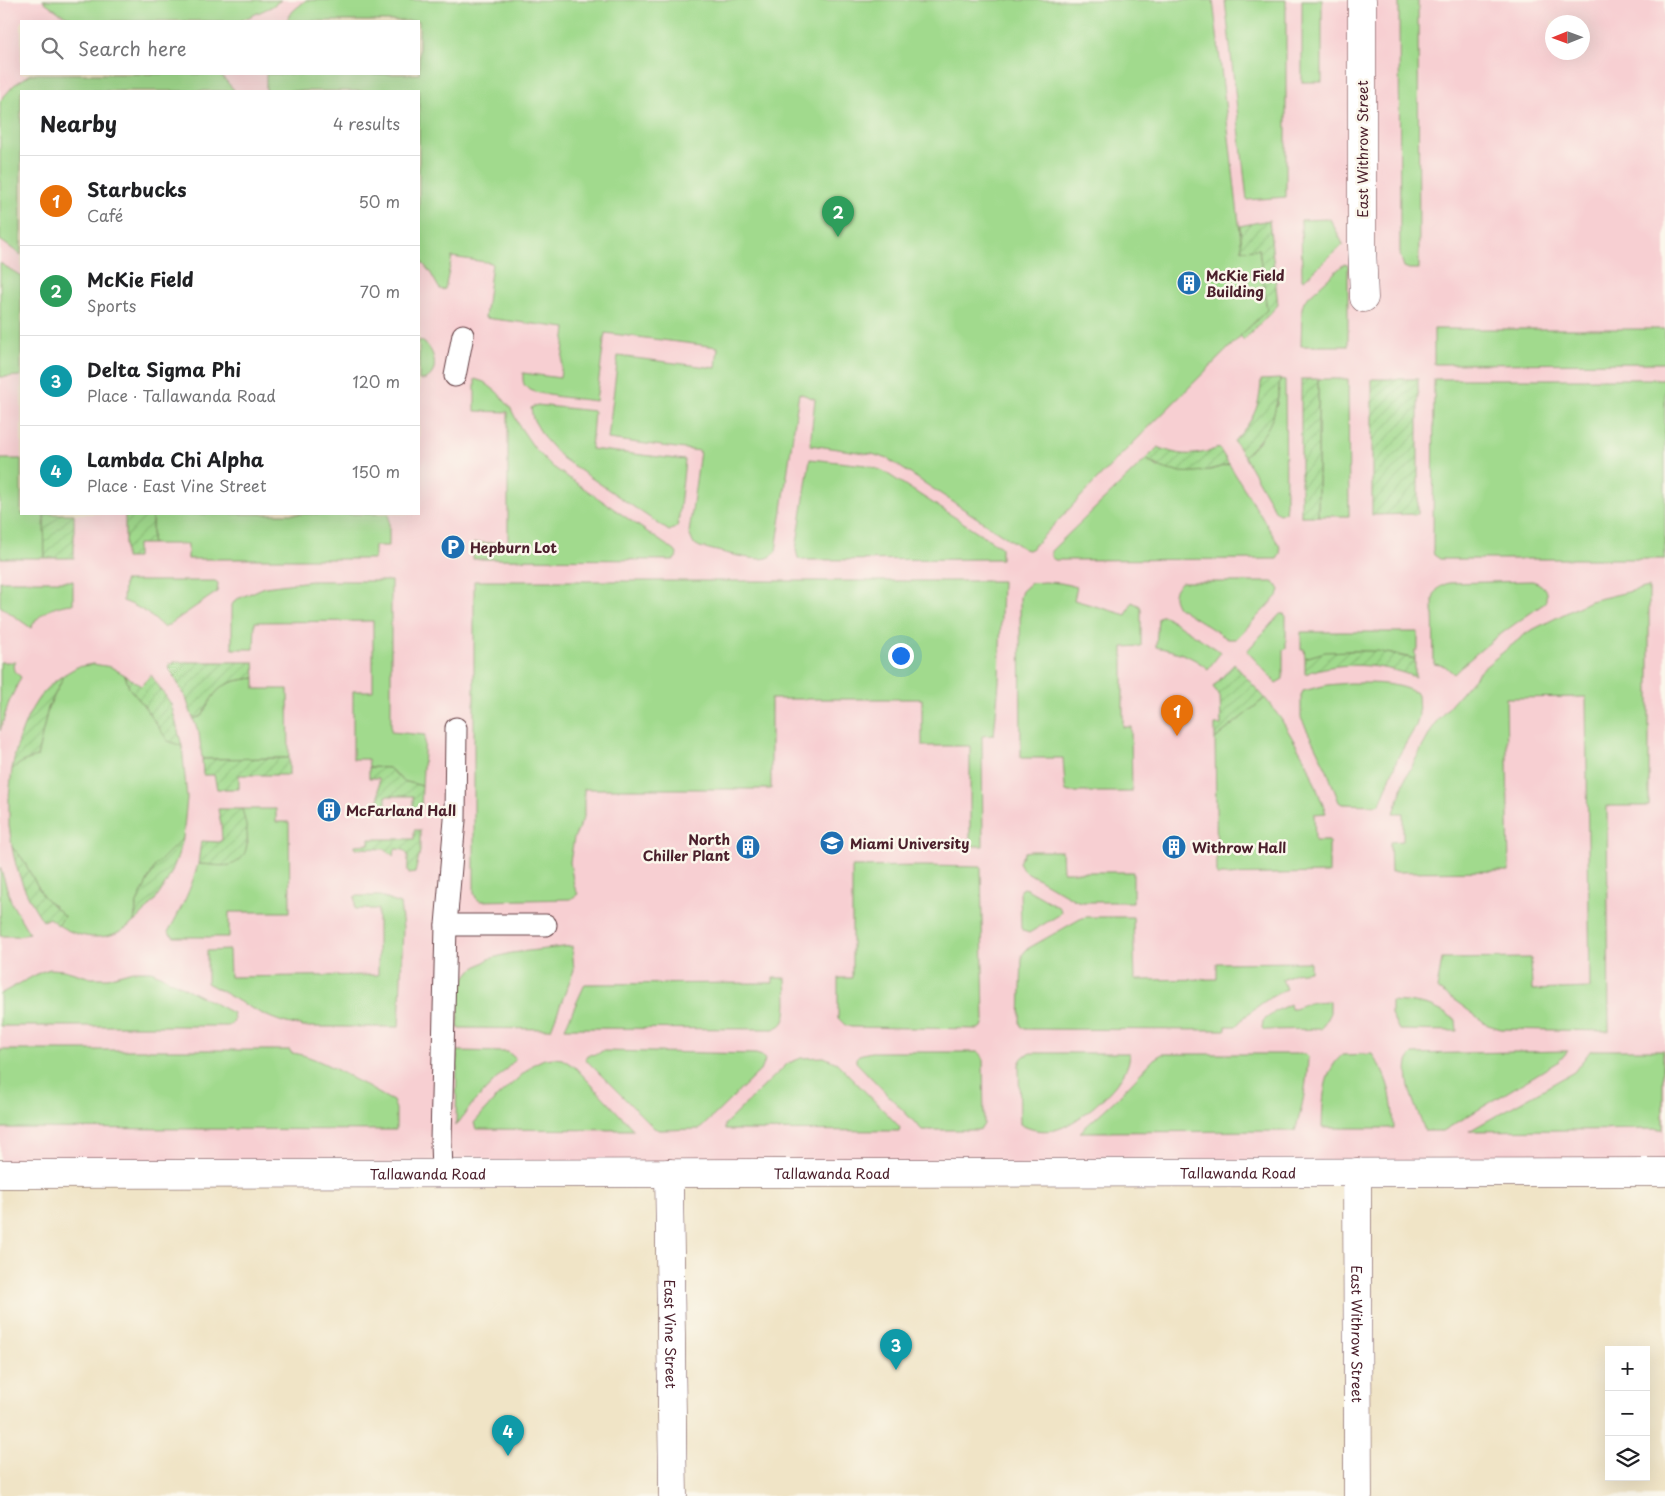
<!DOCTYPE html>
<meta charset="utf-8">
<style>
body{margin:0;font-family:"Playpen Sans",sans-serif;background:#f2f2f2;color:#202124}
.controls{position:absolute;right:15px;bottom:15px;display:grid;overflow:hidden;border-radius:0px;box-shadow:0 5px 20px #0002}
.controls button{width:45px;height:45px;display:grid;place-items:center;padding:0;border:0;border-bottom:1px solid #e0e0e0;background:#fff;color:#202124;font:25px sans-serif}
.compass{position:absolute;left:1545px;top:15px;width:45px;height:45px;border-radius:50%;background:#fff;box-shadow:0 5px 20px #0002;rotate:269deg}
.you{position:absolute;left:900px;top:655px;width:18px;height:18px;margin:-12px;border:4px solid #fff;border-radius:50%;background:#1a73e8;box-shadow:0 0 0 8px #1a73e833}
.badge{display:grid;place-items:center;width:32px;height:32px;border-radius:50%;background:#1f6fb2;color:#fff;font-size:16px;font-weight:700}
.pin{position:absolute;translate:-50% -41px;filter:drop-shadow(0 1px 2px #0008)}
.pin::after{content:'';position:absolute;top:26px;width:18px;height:15px;background:inherit;clip-path:polygon(0 0,100% 0,50% 100%)}
.list{margin:0;padding:0;list-style:none}
h2{display:flex;justify-content:space-between;align-items:center;height:65px;margin:0;padding:0 20px;font-size:21px}
h2 small{font-size:16px;font-weight:400;color:#757577}
.list li{display:grid;grid-template-columns:32px 1fr auto;gap:15px;align-items:center;box-sizing:border-box;height:90px;padding:0 20px;border-top:1px solid #e0e0e0}
.list b{display:block;font-size:19px;white-space:nowrap}
.list p{margin:0;font-size:16px;white-space:nowrap;color:#757577}
.list em{font-size:16px;font-style:normal;color:#757577}
.icon{flex:none;width:28px;height:28px;fill:none;stroke:currentColor;stroke-width:2;stroke-linecap:round;stroke-linejoin:round}
.map{position:relative;flex:none;width:1665px;height:1496px;overflow:hidden}
.search{position:absolute;background:#fff;box-shadow:0 5px 20px #0002;left:20px;top:20px;width:400px;height:55px;display:flex;align-items:center;gap:12px;box-sizing:border-box;padding:0 18px;border-radius:0px;color:#757577;font-size:19px}
.panel{position:absolute;background:#fff;box-shadow:0 5px 20px #0002;left:20px;top:90px;width:400px;height:425px;border-radius:0px}
.map>svg:first-child{display:block}
.built{fill:#f7cfd2;fill-rule:evenodd}
.grass{fill:#a1da8d;stroke:#767c5c}
.garden{fill:url(#garden-furrows);stroke:#767c5c}
.lines{fill:none;stroke-linecap:round;stroke-linejoin:round}
.service-casing{stroke:#633d42;stroke-width:23}
.minor-casing{stroke:#633d42;stroke-width:29}
.tertiary-casing{stroke:#633d42;stroke-width:29}
.service{stroke:#fff;stroke-width:21}
.minor{stroke:#fff;stroke-width:28}
.tertiary{stroke:#fff;stroke-width:28}
.labels{text-anchor:middle;dominant-baseline:central;stroke-width:5;stroke-linejoin:round;paint-order:stroke}
.street-label{font-size:14px;fill:#4a1f2b;stroke:#fbf7ec}
.poi-label{font-size:14px;font-weight:bold;fill:#4a1f2b;stroke:#fbf7ec;text-anchor:start}
</style>
<div class="map">
<svg width="1665" height="1496" viewBox="0 0 1665 1496">
<defs>
<pattern id="garden-furrows" width="10" height="10" patternUnits="userSpaceOnUse" patternTransform="scale(1.25)"><rect width="10" height="10" fill="#a1da8d"/><path d="M-1 1l2-2M0 10L10 0M9 11l2-2" fill="none" stroke="#8cbb7a"/></pattern>
</defs>
<rect width="100%" height="100%" fill="#fbf7ec"/>
<filter id="ink" filterUnits="userSpaceOnUse"><feTurbulence type="fractalNoise" baseFrequency=".02" numOctaves="2"/><feDisplacementMap in="SourceGraphic" scale="10" xChannelSelector="R" yChannelSelector="G"/><feConvolveMatrix kernelMatrix="1 2 1 2 8 2 1 2 1" color-interpolation-filters="sRGB"/></filter>
<filter id="wash" filterUnits="userSpaceOnUse"><feTurbulence type="fractalNoise" baseFrequency=".0096" numOctaves="4" result="noise"/><feDisplacementMap in="SourceGraphic" scale="20" xChannelSelector="R" yChannelSelector="G"/><feGaussianBlur stdDeviation="1.12" result="paint"/><feColorMatrix in="noise" values="0 0 0 0 0 0 0 0 0 0 0 0 0 0 0 0 0 1.4 0 .05"/><feComposite in="paint" operator="in"/></filter>
<g filter="url(#wash)">
<rect width="100%" height="100%" fill="#f0e4c6"/>
<path class="built" d="M 0,0 L 1665,0 L 1665,1172 L 0,1173 ZM 21,21 L 419,21 L 419,74 L 21,74 ZM 1552,22 L 1582,22 L 1582,52 L 1552,52 ZM 21,91 L 419,91 L 419,514 L 21,514 Z"/>
<g class="grass">
<path d="M 42,0 L 281,0 L 271,7 L 240,21 L 78,21 L 60,13 Z"/>
<path d="M 306,0 L 1213,0 L 1242,249 L 1259,249 L 1267,310 L 1113,463 L 1032,548 L 1028,550 L 1024,549 L 888,459 L 872,454 L 810,445 L 815,399 L 799,393 L 776,551 C 774,554 771,557 767,558 C 753,562 716,550 700,547 L 693,543 L 689,533 L 700,451 L 608,439 L 618,356 L 716,368 L 718,347 L 605,333 L 596,401 C 582,399 536,396 527,388 C 522,384 523,378 523,373 L 560,378 L 566,328 L 485,318 L 492,263 L 452,257 L 445,289 L 442,290 L 439,288 L 430,272 L 419,259 L 419,91 L 266,91 L 266,74 L 419,74 L 419,21 L 286,21 L 293,11 Z"/>
<path d="M 1225,0 L 1286,0 L 1286,197 L 1247,200 Z"/>
<rect x="1302" y="0" width="20" height="82"/>
<path d="M 1399,0 L 1418,0 L 1419,269 L 1409,269 L 1404,267 L 1400,255 Z"/>
<path d="M 31,74 L 220,74 L 235,91 L 21,91 L 21,255 L 0,240 L 0,101 L 14,85 Z"/>
<path d="M 1330,219 L 1343,244 L 1304,280 L 1302,279 L 1301,220 Z"/>
<path d="M 0,263 L 21,276 L 21,376 L 0,377 Z"/>
<path d="M 1344,264 L 1348,265 L 1348,346 L 1301,346 L 1302,308 L 1304,301 Z"/>
<path d="M 1434,329 L 1665,329 L 1665,363 L 1434,364 Z"/>
<path d="M 419,340 C 438,347 441,381 419,380 Z"/>
<path d="M 475,379 L 484,382 L 497,392 L 510,407 L 520,427 L 535,449 L 553,467 L 675,551 L 677,554 L 676,558 L 673,560 L 473,559 L 474,543 L 508,543 L 508,412 L 475,411 Z"/>
<path d="M 1280,379 L 1285,380 L 1286,504 L 1285,512 L 1279,514 L 1276,512 L 1244,456 L 1259,442 L 1277,404 Z"/>
<path d="M 1318,379 L 1348,379 L 1349,516 L 1318,516 Z"/>
<path d="M 1434,379 L 1665,379 L 1665,559 L 1440,559 L 1434,555 L 1433,550 Z"/>
<path d="M 537,405 L 594,411 L 591,449 L 685,460 L 678,525 L 675,528 L 669,531 L 562,458 L 545,439 L 533,419 L 531,408 Z"/>
<path d="M 0,459 L 21,459 L 21,514 L 44,514 L 45,558 L 0,558 Z"/>
<path d="M 810,459 L 866,465 L 883,471 L 1001,547 L 1001,559 L 802,560 L 798,558 L 796,550 Z"/>
<path d="M 1146,459 L 1157,467 L 1211,470 L 1229,464 L 1279,545 C 1281,551 1281,554 1277,559 L 1055,560 L 1051,557 L 1051,551 Z"/>
<path d="M 152,514 L 389,514 L 389,546 L 374,546 L 374,559 L 188,559 L 188,544 L 152,544 Z"/>
<path d="M 0,581 L 73,581 L 73,604 C 56,605 39,612 31,628 L 0,606 Z"/>
<path d="M 124,581 L 215,581 L 218,583 L 217,592 L 164,628 C 152,616 140,607 123,601 Z"/>
<path d="M 311,581 L 391,581 L 391,732 L 425,735 L 422,786 L 403,781 L 389,768 L 369,767 L 368,759 L 353,759 L 353,691 L 373,691 L 373,621 L 255,622 L 254,649 L 232,649 L 232,605 L 235,600 L 265,587 Z"/>
<path d="M 474,581 L 1002,581 L 999,682 L 994,735 L 982,736 L 983,846 L 970,846 L 970,746 L 922,746 L 922,699 L 771,699 L 771,789 L 584,789 L 584,817 L 574,838 L 570,862 L 574,886 L 578,894 L 571,899 L 480,901 L 476,898 L 474,893 Z"/>
<path d="M 1532,581 C 1543,584 1549,590 1545,603 C 1513,625 1482,646 1454,674 L 1445,666 L 1434,664 L 1433,599 C 1436,589 1439,586 1449,583 Z"/>
<path d="M 1045,582 L 1061,583 L 1077,587 L 1074,600 L 1126,615 L 1132,602 L 1140,606 L 1141,610 L 1141,646 L 1123,647 L 1123,727 L 1131,727 L 1132,792 L 1069,792 L 1066,791 L 1065,787 L 1063,758 L 1021,758 L 1020,597 L 1022,591 L 1031,583 Z"/>
<path d="M 1182,582 L 1272,582 L 1277,585 L 1280,590 L 1278,595 L 1236,639 L 1228,639 L 1178,607 C 1172,597 1172,590 1182,582 Z"/>
<path d="M 1649,587 L 1649,806 L 1607,806 L 1609,1031 L 1501,1029 L 1488,1025 L 1457,1002 L 1437,989 L 1442,959 L 1531,958 L 1532,990 L 1590,988 L 1586,697 L 1506,698 L 1509,871 L 1391,872 L 1390,842 L 1403,841 L 1403,813 L 1394,813 L 1406,777 L 1436,722 L 1481,670 L 1528,632 L 1590,601 Z"/>
<path d="M 1280,614 L 1284,614 L 1286,616 L 1286,649 L 1283,650 L 1283,679 L 1276,683 L 1247,651 Z"/>
<path d="M 1161,616 L 1165,616 L 1221,652 L 1208,669 C 1191,655 1178,652 1156,647 L 1158,618 Z"/>
<path d="M 1301,632 L 1418,632 L 1418,650 L 1415,650 L 1415,659 C 1378,649 1342,648 1305,658 L 1304,649 L 1301,649 Z"/>
<path d="M 0,662 L 16,662 L 13,665 L 14,671 L 21,677 L 9,702 L 0,731 Z"/>
<path d="M 93,664 L 111,667 L 125,675 L 129,688 L 142,703 L 168,740 L 182,746 L 187,798 L 183,838 L 155,866 L 137,903 L 134,922 C 111,942 84,941 58,925 L 64,916 L 43,896 L 22,858 L 12,847 L 9,825 L 9,798 L 12,769 L 24,760 L 37,757 L 48,708 L 65,674 L 77,667 Z"/>
<path d="M 255,678 L 255,689 L 288,689 L 289,758 L 202,759 L 199,733 L 192,716 L 196,718 L 202,716 C 216,688 222,681 255,678 Z"/>
<path d="M 1349,683 C 1372,683 1398,682 1418,694 L 1419,716 L 1416,726 L 1398,757 L 1380,804 L 1376,805 L 1342,804 L 1339,802 L 1326,768 L 1301,718 L 1301,696 L 1303,691 L 1327,685 Z"/>
<path d="M 1265,698 L 1281,719 L 1307,763 L 1326,813 L 1314,814 L 1315,841 L 1329,841 L 1329,873 L 1217,875 L 1215,739 Z"/>
<path d="M 242,809 L 276,809 L 276,822 L 289,822 L 290,912 L 229,912 L 229,937 L 174,937 L 168,932 C 181,910 191,889 198,864 L 230,865 L 248,843 Z"/>
<path d="M 1030,851 L 1062,851 L 1063,872 L 1133,872 L 1133,902 L 1081,902 L 1075,900 L 1023,870 L 1019,862 L 1025,852 Z"/>
<path d="M 923,866 L 981,867 L 984,1021 L 982,1027 L 978,1029 L 851,1027 L 845,1025 L 838,1018 L 838,978 L 852,978 L 852,867 Z"/>
<path d="M 0,867 L 12,904 L 29,933 L 19,936 L 0,936 Z"/>
<path d="M 1023,888 L 1027,889 L 1060,908 L 1061,912 L 1059,915 L 1029,933 L 1023,931 L 1021,928 L 1020,890 Z"/>
<path d="M 355,896 L 380,896 L 400,904 L 403,928 L 399,1027 L 302,1027 L 301,1025 C 273,1025 233,997 207,983 L 207,951 L 229,950 L 230,977 L 378,975 L 378,909 L 355,909 Z"/>
<path d="M 1086,917 L 1133,917 L 1135,980 L 1217,979 L 1217,963 L 1310,962 L 1310,971 L 1295,973 L 1282,979 L 1286,989 C 1267,999 1251,1009 1236,1026 L 1226,1026 L 1226,1030 L 1025,1029 L 1021,1026 L 1020,1022 L 1022,955 L 1027,949 L 1080,919 Z"/>
<path d="M 572,946 L 574,970 L 551,1029 L 458,1028 L 459,985 L 471,970 L 489,959 L 511,953 Z"/>
<path d="M 50,969 L 64,970 L 91,978 L 108,978 L 133,971 L 152,971 L 233,1013 L 234,1021 L 228,1026 L 0,1026 L 0,994 L 41,972 Z"/>
<path d="M 773,978 L 786,978 C 786,989 790,1018 781,1025 C 781,1026 774,1028 774,1029 L 565,1028 L 585,984 L 773,983 Z"/>
<path d="M 1330,1001 L 1330,1013 L 1321,1029 L 1264,1030 L 1262,1028 L 1263,1021 L 1276,1011 L 1290,1004 L 1291,1009 L 1295,1009 C 1306,1001 1317,1002 1330,1001 Z"/>
<path d="M 1391,1001 C 1420,1003 1432,1004 1456,1020 L 1457,1031 L 1399,1030 L 1391,1014 Z"/>
<path d="M 0,1050 L 290,1050 L 291,1053 C 317,1054 367,1088 393,1101 L 396,1109 L 396,1130 L 0,1128 Z"/>
<path d="M 1591,1050 L 1663,1050 L 1663,1129 L 1469,1131 L 1574,1072 Z"/>
<path d="M 457,1051 L 508,1052 L 516,1059 L 473,1103 L 456,1126 Z"/>
<path d="M 602,1051 L 756,1054 L 762,1056 L 765,1060 L 762,1069 L 700,1129 L 660,1130 L 654,1128 L 585,1059 L 587,1055 L 598,1054 Z"/>
<path d="M 1568,1051 L 1559,1061 L 1443,1131 L 1425,1131 C 1417,1109 1402,1082 1409,1058 L 1413,1054 Z"/>
<path d="M 871,1052 L 977,1052 L 981,1054 L 983,1059 L 984,1124 L 981,1129 L 977,1130 L 922,1130 L 856,1062 L 856,1058 L 859,1055 Z"/>
<path d="M 1031,1053 L 1129,1053 C 1135,1077 1076,1127 1054,1130 C 1041,1132 1030,1130 1020,1124 L 1019,1065 C 1021,1058 1024,1055 1031,1053 Z"/>
<path d="M 1162,1054 L 1305,1054 L 1308,1057 C 1307,1083 1303,1106 1295,1131 L 1080,1132 L 1115,1100 L 1154,1059 Z"/>
<path d="M 1372,1054 C 1390,1080 1392,1097 1394,1128 L 1322,1128 C 1323,1102 1322,1073 1342,1055 Z"/>
<path d="M 824,1057 L 837,1063 L 898,1125 L 900,1128 L 899,1131 L 725,1130 L 725,1124 L 787,1064 L 801,1058 Z"/>
<path d="M 554,1058 L 562,1059 L 575,1067 L 634,1130 L 476,1129 L 474,1123 L 495,1099 L 534,1064 L 544,1059 Z"/>
</g>
<g class="garden">
<path d="M 1269,220 L 1278,305 L 1244,340 L 1240,336 L 1267,310 L 1259,249 L 1242,250 L 1240,226 Z"/>
<path d="M 1280,379 C 1276,416 1271,431 1244,456 L 1234,441 C 1253,421 1260,407 1261,380 Z"/>
<rect x="1301" y="379" width="17" height="137"/>
<path d="M 1372,379 L 1418,379 L 1418,514 L 1372,515 Z"/>
<path d="M 1158,447 C 1181,457 1195,456 1219,448 L 1229,464 C 1200,474 1173,478 1146,459 Z"/>
<path d="M 44,514 L 74,514 L 74,558 L 45,558 Z"/>
<path d="M 125,514 L 152,514 L 152,544 L 137,544 L 137,558 L 125,558 Z"/>
<path d="M 1350,651 L 1377,651 L 1415,659 L 1415,677 C 1382,664 1339,660 1305,674 L 1305,658 L 1325,652 Z"/>
<path d="M 174,662 L 254,662 L 255,678 C 222,681 216,688 202,716 L 196,718 L 192,716 L 186,698 L 168,666 Z"/>
<path d="M 1234,664 L 1265,698 L 1215,739 L 1215,725 L 1221,725 L 1220,696 L 1213,687 Z"/>
<path d="M 65,674 L 48,708 L 37,757 L 24,761 L 12,769 C 17,741 26,713 44,691 C 50,684 58,679 65,674 Z"/>
<path d="M 125,675 L 141,686 L 151,675 L 171,704 L 182,746 L 168,741 L 142,703 L 129,688 Z"/>
<path d="M 289,758 L 289,775 L 239,775 L 239,789 L 217,789 L 214,775 L 203,775 L 202,759 Z"/>
<path d="M 369,767 L 389,768 L 403,781 L 422,786 L 421,812 L 413,812 L 413,796 L 386,796 L 386,811 L 379,811 L 379,778 L 369,778 Z"/>
<path d="M 218,809 L 242,809 C 247,827 255,858 230,865 C 220,867 208,864 198,864 L 201,841 L 218,842 L 222,840 L 221,824 Z"/>
<path d="M 414,830 L 420,830 L 420,851 L 415,873 L 409,874 C 404,864 416,849 395,849 L 394,856 L 384,849 L 355,848 L 355,845 L 369,844 L 369,839 L 414,839 Z"/>
<path d="M 183,838 C 174,872 162,898 134,922 L 137,903 L 155,866 Z"/>
<path d="M 12,847 L 22,858 L 43,896 L 64,916 L 58,925 L 49,918 L 43,921 C 27,897 17,876 12,847 Z"/>
</g>
</g>
<g filter="url(#ink)">
<g class="lines">
<defs>
<g id="service">
<path d="M 455,376 L 463,335"/>
<path d="M 446,925 L 546,925"/>
<path d="M 442,1173 L 441,1141 L 446,925 L 455,820 L 456,728"/>
</g>
<g id="minor">
<path d="M 1362,0 L 1362,245 L 1364,298"/>
<path id="s1" d="M 1357,1172 L 1358,1496"/>
<path id="s2" d="M 669,1173 L 673,1496"/>
</g>
<g id="tertiary">
<path id="s3" d="M 0,1174 L 1665,1172"/>
</g>
</defs>
<use href="#service" class="service-casing"/>
<use href="#minor" class="minor-casing"/>
<use href="#tertiary" class="tertiary-casing"/>
<use href="#service" class="service"/>
<use href="#minor" class="minor"/>
<use href="#tertiary" class="tertiary"/>
</g>
</g>
<defs>
<symbol id="building-disc" viewBox="-11 -11 22 22"><circle r="9.5" fill="#1f6fb2" stroke="#fbf7ec"/><path d="M-4-6H4V6H1V3H-1V6H-4ZM-2.5-4.3h1.7v1.8h-1.7ZM.8-4.3h1.7v1.8H.8ZM-2.5-1h1.7V.8h-1.7ZM.8-1h1.7V.8H.8Z" fill="#fff"/></symbol>
<symbol id="parking-disc" viewBox="-11 -11 22 22"><circle r="9.5" fill="#1f6fb2" stroke="#fbf7ec"/><path d="M-3.5-5.5H1a3.5 3.5 0 0 1 0 7H-1V5.5H-3.5ZM-1-3.4V-.6H.8a1.4 1.4 0 0 0 0-2.8Z" fill="#fff"/></symbol>
<symbol id="university-disc" viewBox="-11 -11 22 22"><circle r="9.5" fill="#1f6fb2" stroke="#fbf7ec"/><path d="M0-5L7-2L0 1L-7-2ZM-4 1L0 2.5L4 1V4Q0 6-4 4Z" fill="#fff"/></symbol>
</defs>
<g fill-rule="evenodd">
<use href="#building-disc" x="1175" y="269" width="28" height="28"/>
<use href="#parking-disc" x="439" y="533" width="28" height="28"/>
<use href="#building-disc" x="315" y="796" width="28" height="28"/>
<use href="#university-disc" x="818" y="829" width="28" height="28"/>
<use href="#building-disc" x="734" y="833" width="28" height="28"/>
<use href="#building-disc" x="1160" y="833" width="28" height="28"/>
</g>
<g class="labels">
<g class="street-label">
<text transform="translate(1362 149) rotate(-90)">East Withrow Street</text>
<text stroke="none"><textPath href="#s3" startOffset="428">Tallawanda Road</textPath></text>
<text stroke="none"><textPath href="#s3" startOffset="832">Tallawanda Road</textPath></text>
<text stroke="none"><textPath href="#s3" startOffset="1238">Tallawanda Road</textPath></text>
<text stroke="none"><textPath href="#s1" startOffset="162">East Withrow Street</textPath></text>
<text stroke="none"><textPath href="#s2" startOffset="161">East Vine Street</textPath></text>
</g>
<g class="poi-label">
<text x="1206" y="275">McKie Field<tspan x="1206" dy="16">Building</tspan></text>
<text x="470" y="547">Hepburn Lot</text>
<text x="346" y="810">McFarland Hall</text>
<text x="730" y="839" text-anchor="end">North<tspan x="730" dy="16">Chiller Plant</tspan></text>
<text x="850" y="843">Miami University</text>
<text x="1192" y="847">Withrow Hall</text>
</g>
</g>
</svg>
<div class="controls">
<button>+</button>
<button>−</button>
<button><svg class="icon" aria-label="layers" viewBox="0 0 24 24"><path d="M12 4l9 5-9 5-9-5zM3 14l9 5 9-5"/></svg></button>
</div>
<svg class="compass" viewBox="-18 -18 36 36"><path d="M0-13l5 13h-10z" fill="#e53935"/><path d="M0 13l5-13h-10z" fill="#757577"/></svg>
<div class="you"></div>
<div class="pin badge" style="left:1177px;top:736px;background:#e8710a">1</div>
<div class="pin badge" style="left:838px;top:237px;background:#2e9e5b">2</div>
<div class="pin badge" style="left:896px;top:1370px;background:#0f9aa8">3</div>
<div class="pin badge" style="left:508px;top:1456px;background:#0f9aa8">4</div>
<div class="search"><svg class="icon" aria-label="search" viewBox="0 0 24 24"><circle cx="10" cy="10" r="6"/><path d="M15 15l6 6"/></svg>Search here</div>
<section class="panel">
<h2>Nearby<small>4 results</small></h2>
<ul class="list">
<li><span class="badge" style="background:#e8710a">1</span><div><b>Starbucks</b><p>Café</p></div><em>50 m</em></li>
<li><span class="badge" style="background:#2e9e5b">2</span><div><b>McKie Field</b><p>Sports</p></div><em>70 m</em></li>
<li><span class="badge" style="background:#0f9aa8">3</span><div><b>Delta Sigma Phi</b><p>Place · Tallawanda Road</p></div><em>120 m</em></li>
<li><span class="badge" style="background:#0f9aa8">4</span><div><b>Lambda Chi Alpha</b><p>Place · East Vine Street</p></div><em>150 m</em></li>
</ul>
</section>
</div>
